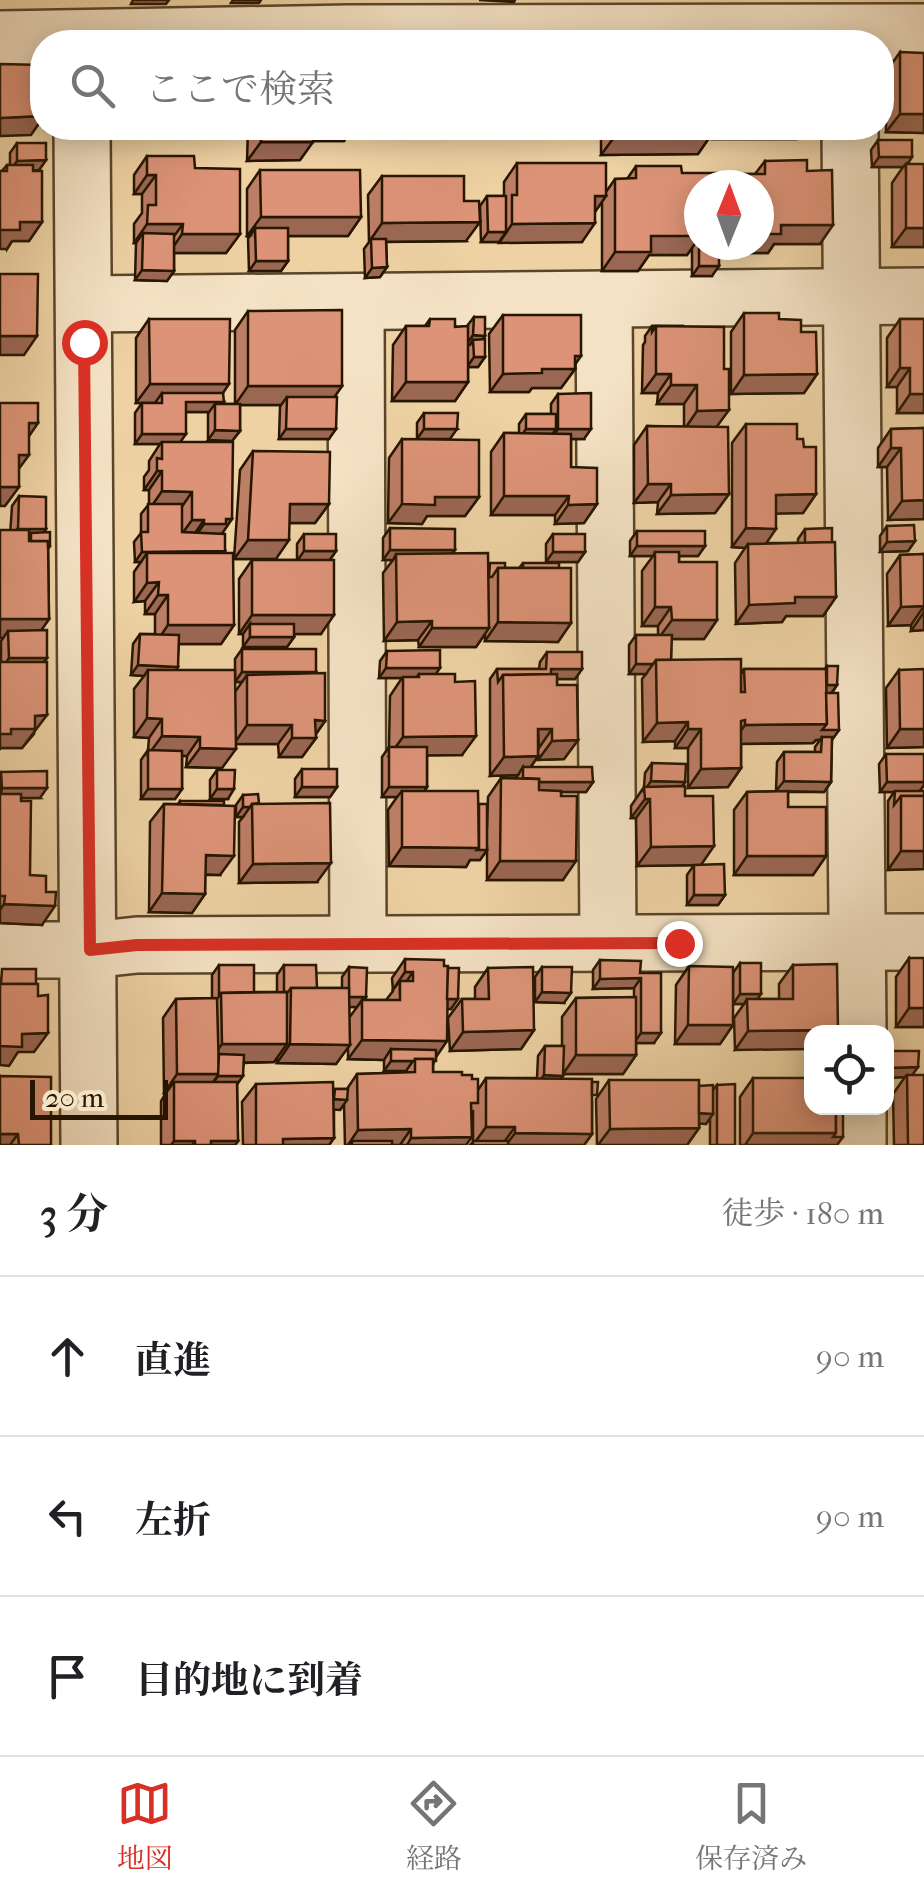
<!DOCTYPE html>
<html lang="ja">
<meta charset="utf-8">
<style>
body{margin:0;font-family:"IM FELL French Canon","Noto Serif JP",serif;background:#f6f6f6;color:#202124}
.controls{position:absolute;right:30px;bottom:30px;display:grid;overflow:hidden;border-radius:20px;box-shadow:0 5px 25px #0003}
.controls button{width:90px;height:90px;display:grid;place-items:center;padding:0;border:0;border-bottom:2px solid #e0e0e0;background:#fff;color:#202124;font:50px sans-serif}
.compass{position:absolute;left:684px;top:170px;width:90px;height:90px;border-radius:50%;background:#fff;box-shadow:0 5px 25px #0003;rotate:1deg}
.scale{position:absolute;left:30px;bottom:25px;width:138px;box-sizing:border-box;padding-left:10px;border:5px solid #271601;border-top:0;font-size:28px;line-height:35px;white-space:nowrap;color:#271601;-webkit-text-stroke:8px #f4e2c4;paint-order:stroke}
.stop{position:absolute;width:30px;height:30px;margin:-22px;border:8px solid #d93025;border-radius:50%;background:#fff}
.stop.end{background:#d93025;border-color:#fff;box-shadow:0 2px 10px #0008}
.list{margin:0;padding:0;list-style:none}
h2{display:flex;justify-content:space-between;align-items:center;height:130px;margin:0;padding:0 40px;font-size:42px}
h2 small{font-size:32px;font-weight:400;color:#757577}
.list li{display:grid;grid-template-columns:65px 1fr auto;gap:30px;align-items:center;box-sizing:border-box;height:160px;padding:0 40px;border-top:2px solid #e0e0e0}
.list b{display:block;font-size:38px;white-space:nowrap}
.list em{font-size:32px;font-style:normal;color:#757577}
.icon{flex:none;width:55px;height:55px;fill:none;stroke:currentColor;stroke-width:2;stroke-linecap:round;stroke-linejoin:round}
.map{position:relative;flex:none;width:924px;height:1145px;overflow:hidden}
.search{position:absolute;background:#fff;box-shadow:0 5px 25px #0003;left:30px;right:30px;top:30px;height:110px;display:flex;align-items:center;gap:25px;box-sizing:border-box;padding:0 35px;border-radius:40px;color:#757577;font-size:38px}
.sheet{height:610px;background:#fff}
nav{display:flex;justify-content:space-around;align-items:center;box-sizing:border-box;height:140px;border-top:2px solid #e0e0e0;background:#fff;font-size:28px;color:#757577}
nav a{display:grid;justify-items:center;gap:5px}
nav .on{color:#d93025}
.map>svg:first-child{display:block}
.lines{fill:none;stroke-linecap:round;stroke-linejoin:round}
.minor-casing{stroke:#59452a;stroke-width:60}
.minor{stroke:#f4e2c4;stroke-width:55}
.wall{fill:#bd7e66;stroke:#271601;stroke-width:2.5;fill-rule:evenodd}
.shaded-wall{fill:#9a6753;stroke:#271601;stroke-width:2.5}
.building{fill:#dc9377;stroke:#271601;stroke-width:2.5}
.route{stroke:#d93025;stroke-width:12}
</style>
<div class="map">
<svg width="924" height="1145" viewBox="0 0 924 1145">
<rect width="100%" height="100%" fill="#eed2a4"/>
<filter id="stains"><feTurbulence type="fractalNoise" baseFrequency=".002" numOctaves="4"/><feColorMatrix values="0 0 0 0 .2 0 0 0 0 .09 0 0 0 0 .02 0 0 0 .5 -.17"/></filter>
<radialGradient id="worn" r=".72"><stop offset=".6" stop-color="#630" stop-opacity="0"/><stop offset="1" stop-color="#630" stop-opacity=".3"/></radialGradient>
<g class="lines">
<defs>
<g id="minor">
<path d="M 0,39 L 349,33 L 924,32"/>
<path d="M 82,128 L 89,1145"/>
<path d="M 850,128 L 858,1032"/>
<path d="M 604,300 L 608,943"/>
<path d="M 84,304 L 924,296"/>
<path d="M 356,304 L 358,944"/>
<path d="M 0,950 L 90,950 L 137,945 L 924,942"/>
<path d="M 858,1108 L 858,1145"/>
</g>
</defs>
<use href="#minor" class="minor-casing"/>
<use href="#minor" class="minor"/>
</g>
<g class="wall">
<path d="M 900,52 L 924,133 L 886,132 L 887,71 Z"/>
<path d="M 248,128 L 353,128 L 344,141 L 313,141 L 300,160 L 247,161 Z"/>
<path d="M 601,128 L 711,128 L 711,135 L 698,154 L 601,155 Z"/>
<path d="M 712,128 L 806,128 L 797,139 L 712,139 Z"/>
<path d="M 878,140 L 907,164 L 924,247 L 892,247 L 892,183 L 903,167 L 872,167 L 871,150 Z"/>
<path d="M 17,143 L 46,160 L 39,170 L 42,222 L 29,241 L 12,241 L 7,249 L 2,171 L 7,165 L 10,165 L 10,153 Z"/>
<path d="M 147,156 L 195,168 L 240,234 L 226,253 L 174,253 L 174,271 L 167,281 L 135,280 L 136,243 L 134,243 L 134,224 L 142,213 L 142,194 L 134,194 L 134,175 Z"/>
<path d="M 765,161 L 820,244 L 774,244 L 768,253 L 744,253 L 744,245 L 759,245 L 759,185 L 726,185 L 734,174 L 755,174 Z"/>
<path d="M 517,163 L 606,192 L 615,179 L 627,179 L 636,166 L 682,173 L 699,185 L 712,276 L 692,276 L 692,248 L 687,255 L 649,255 L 638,271 L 602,271 L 602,202 L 595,211 L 582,242 L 481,242 L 480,206 L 487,196 L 504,196 L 504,182 Z"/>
<path d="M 260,170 L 361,217 L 348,236 L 288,236 L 288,261 L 281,271 L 249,271 L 248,238 L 250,236 L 247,236 L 247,189 Z"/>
<path d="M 382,176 L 466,241 L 386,242 L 387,267 L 380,277 L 365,278 L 364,249 L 369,242 L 368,195 Z"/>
<path d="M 248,311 L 342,386 L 334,397 L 329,439 L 279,439 L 280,407 L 281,405 L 240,405 L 240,431 L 232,441 L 208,440 L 208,414 L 209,412 L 186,412 L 181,442 L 222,534 L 225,551 L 224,553 L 234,625 L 221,644 L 179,644 L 176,670 L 235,692 L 242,682 L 235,682 L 235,659 L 242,649 L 316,672 L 325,721 L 316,734 L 316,738 L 302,757 L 279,757 L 278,744 L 236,744 L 222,768 L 186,767 L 187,756 L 182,756 L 182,789 L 175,799 L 141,799 L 141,760 L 148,750 L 149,738 L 134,737 L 134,689 L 144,676 L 131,675 L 133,644 L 140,634 L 155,634 L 155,614 L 145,614 L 145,601 L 134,602 L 134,572 L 141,562 L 135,562 L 134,542 L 141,533 L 141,514 L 149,504 L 149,490 L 144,490 L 144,477 L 149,470 L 149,461 L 160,444 L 135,444 L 135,413 L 142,403 L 136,403 L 136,338 L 149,319 L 223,393 L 222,404 L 235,404 L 235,330 Z"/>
<path d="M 744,313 L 779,319 L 801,332 L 817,374 L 804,393 L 731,394 L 731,332 Z"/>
<path d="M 503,315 L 575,364 L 575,369 L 561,388 L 532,388 L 529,392 L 490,392 L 489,334 Z"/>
<path d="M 474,317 L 485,336 L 482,340 L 485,357 L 478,367 L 468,367 L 468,382 L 455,401 L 392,401 L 393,345 L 406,326 L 425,326 L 430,319 L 458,327 L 467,326 Z"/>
<path d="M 900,319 L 924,319 L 924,413 L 897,413 L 897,387 L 887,387 L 887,338 Z"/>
<path d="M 652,326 L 683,326 L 717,427 L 729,494 L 715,513 L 657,514 L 658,502 L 634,503 L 634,445 L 647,426 L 684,427 L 684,404 L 657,404 L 658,393 L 642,393 L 643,345 L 645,342 L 645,336 Z"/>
<path d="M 558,394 L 584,439 L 571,439 L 571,467 L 597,504 L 584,523 L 555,524 L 555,515 L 491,515 L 491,452 L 504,433 L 519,433 L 519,424 L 526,414 L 551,414 L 551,404 Z"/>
<path d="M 424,413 L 457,429 L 417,439 L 417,423 Z"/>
<path d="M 746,424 L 797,439 L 804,447 L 816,494 L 803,513 L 776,513 L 766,543 L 798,543 L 798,539 L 805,529 L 832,542 L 836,597 L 823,616 L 786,616 L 782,622 L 736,624 L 735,563 L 745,548 L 732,547 L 732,443 Z"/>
<path d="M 924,428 L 924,519 L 888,520 L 887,467 L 878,467 L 878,448 L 891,429 Z"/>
<path d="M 402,439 L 479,497 L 465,516 L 427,516 L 422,524 L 388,523 L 389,458 Z"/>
<path d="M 253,451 L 329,504 L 315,523 L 289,523 L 276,559 L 234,559 L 240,470 Z"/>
<path d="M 19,496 L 46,529 L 44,532 L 50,546 L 48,549 L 49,619 L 41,630 L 47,658 L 43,662 L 34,734 L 22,748 L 1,748 L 1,641 L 3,638 L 12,506 Z"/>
<path d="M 887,526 L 915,541 L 908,551 L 880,552 L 880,536 Z"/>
<path d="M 390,528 L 453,554 L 488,564 L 505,568 L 519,568 L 523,563 L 559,568 L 571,623 L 558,642 L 485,641 L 485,634 L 476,647 L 419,647 L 418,640 L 384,641 L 383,573 L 393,560 L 383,560 L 383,538 Z"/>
<path d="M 637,531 L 705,546 L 698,556 L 679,556 L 679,562 L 717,620 L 704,639 L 671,639 L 671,660 L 741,674 L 744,669 L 825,669 L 827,666 L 837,685 L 832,693 L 839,730 L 832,739 L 831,782 L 824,792 L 788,792 L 788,807 L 826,856 L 813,875 L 734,875 L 734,810 L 747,792 L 776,791 L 777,762 L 784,752 L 815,752 L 815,747 L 820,740 L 816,740 L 813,743 L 741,744 L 741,768 L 728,787 L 688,788 L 688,748 L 675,748 L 675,741 L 643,742 L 642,679 L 646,674 L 629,674 L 629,645 L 636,635 L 658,635 L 658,626 L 642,626 L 642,571 L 653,556 L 630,556 L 630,541 Z"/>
<path d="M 304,534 L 336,551 L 330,560 L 321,634 L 294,634 L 294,637 L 287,647 L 243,647 L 243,634 L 239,634 L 239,579 L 252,560 L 297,560 L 297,544 Z"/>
<path d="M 553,534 L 585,552 L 578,562 L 546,562 L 546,544 Z"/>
<path d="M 924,554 L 924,630 L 911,631 L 911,625 L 888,626 L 887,574 L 900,555 Z"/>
<path d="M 387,651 L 435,674 L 462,755 L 427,755 L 427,787 L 424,791 L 479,804 L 487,829 L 488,797 L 501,778 L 516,778 L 518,775 L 490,776 L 490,679 L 497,669 L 539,669 L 540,662 L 547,652 L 582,669 L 575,679 L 557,679 L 557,685 L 578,740 L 564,759 L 538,760 L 538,748 L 538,756 L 531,767 L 593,782 L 586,792 L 561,792 L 563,880 L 487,880 L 487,850 L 480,860 L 470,860 L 466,867 L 389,866 L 388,810 L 397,797 L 382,797 L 382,757 L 389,747 L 390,696 L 402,678 L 379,678 L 380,661 Z"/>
<path d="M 899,670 L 924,747 L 887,748 L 886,688 Z"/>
<path d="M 886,754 L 924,785 L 920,791 L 924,869 L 888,870 L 888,801 L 894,792 L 880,792 L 879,764 Z"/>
<path d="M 652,763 L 685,782 L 683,786 L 701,865 L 725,895 L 718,905 L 687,905 L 687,875 L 694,865 L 637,866 L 636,818 L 631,818 L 631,806 L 644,787 L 645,773 Z"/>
<path d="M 302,769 L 337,787 L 330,797 L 295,797 L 295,779 Z"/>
<path d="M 217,770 L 228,799 L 210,799 L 210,780 Z"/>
<path d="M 1,772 L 40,798 L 21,798 L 30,875 L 42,925 L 0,923 L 0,773 Z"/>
<path d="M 243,795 L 317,882 L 239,883 L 239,822 L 243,817 L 236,817 L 236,805 Z"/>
<path d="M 180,801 L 220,875 L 205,875 L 205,894 L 192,913 L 149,912 L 150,822 L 164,804 L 178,804 Z"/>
<path d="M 909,958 L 924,1027 L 896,1027 L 896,977 Z"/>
<path d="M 405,959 L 444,966 L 451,1009 L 447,1009 L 433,1066 L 433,1072 L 462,1075 L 472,1079 L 478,1090 L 486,1078 L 537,1078 L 538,1056 L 545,1046 L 562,1046 L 562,1017 L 576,998 L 634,997 L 634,988 L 593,989 L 593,970 L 600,960 L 640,973 L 654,1043 L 636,1043 L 636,1055 L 623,1074 L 563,1074 L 561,1079 L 592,1102 L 592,1134 L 584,1145 L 470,1145 L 473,1142 L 473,1110 L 466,1145 L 345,1145 L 344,1104 L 340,1110 L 334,1109 L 334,1138 L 329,1145 L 243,1145 L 242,1102 L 256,1084 L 333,1091 L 335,1089 L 347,1089 L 357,1074 L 405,1073 L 406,1071 L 384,1071 L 384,1060 L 348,1059 L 348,1046 L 336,1064 L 277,1063 L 277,1058 L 274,1062 L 244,1063 L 237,1085 L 238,1141 L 235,1145 L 161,1145 L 161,1101 L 166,1093 L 164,1093 L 163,1018 L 176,999 L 212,998 L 212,975 L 219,965 L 254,992 L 277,992 L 277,975 L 284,965 L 317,988 L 342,988 L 342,977 L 349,967 L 366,997 L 365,1000 L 386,1000 L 393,991 L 392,978 ZM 349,1007 L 357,1007 L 349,1018 Z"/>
<path d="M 740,963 L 757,999 L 779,999 L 779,984 L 793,965 L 838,1030 L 837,1032 L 812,1032 L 735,1050 L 734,1018 L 744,1004 L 733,1004 L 733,973 Z"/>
<path d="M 689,966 L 733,1025 L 720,1044 L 675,1044 L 676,985 Z"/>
<path d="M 542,967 L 564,1003 L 535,1002 L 535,977 Z"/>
<path d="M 488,968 L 534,1030 L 521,1049 L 450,1051 L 448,1018 L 462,999 L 475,999 L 475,987 Z"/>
<path d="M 886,1052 L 913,1075 L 924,1145 L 894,1145 L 893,1094 L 905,1077 L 886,1078 Z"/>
<path d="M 0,1076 L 51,1145 L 0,1145 Z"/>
<path d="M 753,1078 L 837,1145 L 740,1145 L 740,1097 Z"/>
<path d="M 609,1080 L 699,1086 L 713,1090 L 717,1085 L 735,1145 L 710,1145 L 710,1118 L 706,1124 L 699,1123 L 699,1128 L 687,1145 L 597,1145 L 596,1099 Z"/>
</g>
<g class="shaded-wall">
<path d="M 133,0 L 169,0 L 166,4 L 131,4 Z"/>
<path d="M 233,0 L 261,0 L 259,3 L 231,3 Z"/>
<path d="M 479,0 L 515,0 L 514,2 Z"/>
<path d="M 900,114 L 924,114 L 924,133 L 886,132 Z"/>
<path d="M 42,116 L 42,119 L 31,135 L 0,136 L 0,118 Z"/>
<path d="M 151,128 L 232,128 L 227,135 L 145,136 Z"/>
<path d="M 309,128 L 353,128 L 344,141 L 299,141 Z"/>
<path d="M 387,128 L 463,128 L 459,133 L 383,133 Z"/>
<path d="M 499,128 L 570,128 L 564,136 L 493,136 Z"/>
<path d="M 721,128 L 806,128 L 797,139 L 712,139 Z"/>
<path d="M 711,135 L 698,154 L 601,155 L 615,136 Z"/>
<path d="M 261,142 L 313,142 L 300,160 L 247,161 Z"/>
<path d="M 879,157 L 912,157 L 906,167 L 906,164 L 903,167 L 872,167 Z"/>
<path d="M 46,160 L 39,170 L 10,171 L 17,161 Z"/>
<path d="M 147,175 L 156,175 L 142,194 L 134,194 Z"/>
<path d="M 595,196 L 606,196 L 593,215 Z"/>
<path d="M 261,217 L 361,217 L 348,236 L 255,236 L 255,228 L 250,236 L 247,236 Z"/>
<path d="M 20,222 L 42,222 L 29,241 L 12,241 L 7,249 L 0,249 L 0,230 Z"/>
<path d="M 480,222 L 466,241 L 371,242 L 371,239 L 369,242 L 382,223 Z"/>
<path d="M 595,223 L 582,242 L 499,243 L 512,224 Z"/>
<path d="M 147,224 L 183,224 L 169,243 L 143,233 L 136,243 L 134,243 Z"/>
<path d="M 781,225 L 833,225 L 820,244 L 774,244 L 768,253 L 744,253 L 750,245 L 759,245 L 759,234 Z"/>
<path d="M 699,227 L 699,238 L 687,255 L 649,255 L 638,271 L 602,271 L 615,252 L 651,236 Z"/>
<path d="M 906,228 L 924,228 L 924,247 L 892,247 Z"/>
<path d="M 488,232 L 506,232 L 499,242 L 481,242 Z"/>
<path d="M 182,234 L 240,234 L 226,253 L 169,253 Z"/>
<path d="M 256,261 L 288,261 L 281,271 L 249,271 Z"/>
<path d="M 699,266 L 719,266 L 712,276 L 692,276 Z"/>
<path d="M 387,267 L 380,277 L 365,278 L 372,268 Z"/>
<path d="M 142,270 L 174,271 L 167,281 L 135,280 Z"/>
<path d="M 473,335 L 485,336 L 478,346 L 473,340 L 470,345 L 466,345 Z"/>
<path d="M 0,336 L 37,336 L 24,355 L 0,355 Z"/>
<path d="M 575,356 L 581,356 L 572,369 L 575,369 L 561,388 L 532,388 L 529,392 L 490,392 L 503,374 L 542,369 Z"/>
<path d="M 474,357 L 485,357 L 478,367 L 467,367 Z"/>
<path d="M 900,368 L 910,368 L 897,387 L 887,387 Z"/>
<path d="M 656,374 L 671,374 L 658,393 L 642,393 Z"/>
<path d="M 817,374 L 804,393 L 731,394 L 744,375 Z"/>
<path d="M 406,382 L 468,382 L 455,401 L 392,401 Z"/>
<path d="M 150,384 L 229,384 L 217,402 L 224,402 L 217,412 L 215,404 L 209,412 L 179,412 L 162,393 L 155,403 L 136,403 Z"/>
<path d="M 671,385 L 697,385 L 684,404 L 657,404 Z"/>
<path d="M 248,386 L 342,386 L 329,405 L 287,397 L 281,405 L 235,405 Z"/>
<path d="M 910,394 L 924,394 L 924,413 L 897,413 Z"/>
<path d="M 729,410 L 715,429 L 684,430 L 697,411 Z"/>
<path d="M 29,423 L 38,423 L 25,442 Z"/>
<path d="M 286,429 L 336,429 L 329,439 L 279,439 Z"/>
<path d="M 424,429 L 457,429 L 450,439 L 417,439 Z"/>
<path d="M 526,429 L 556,429 L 549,439 L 519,439 Z"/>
<path d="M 558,429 L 591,429 L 584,439 L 551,439 Z"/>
<path d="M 215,430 L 240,431 L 232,441 L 208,440 Z"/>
<path d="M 142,434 L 186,434 L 179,444 L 162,442 L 160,444 L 135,444 Z"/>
<path d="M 891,448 L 901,448 L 887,467 L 878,467 Z"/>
<path d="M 19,455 L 29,455 L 15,474 Z"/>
<path d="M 157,471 L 162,471 L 149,490 L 144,490 Z"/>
<path d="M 648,484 L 671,484 L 658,502 L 634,503 Z"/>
<path d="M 0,487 L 19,487 L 5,506 L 0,506 Z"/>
<path d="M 162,491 L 192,492 L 179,511 L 149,510 Z"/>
<path d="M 729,494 L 715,513 L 657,514 L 671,495 Z"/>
<path d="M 816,494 L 803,513 L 763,514 L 776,495 Z"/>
<path d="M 504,496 L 569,496 L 555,515 L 491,515 Z"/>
<path d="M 435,497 L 479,497 L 465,516 L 427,516 L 422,524 L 388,523 L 402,504 Z"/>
<path d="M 924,500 L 924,519 L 888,520 L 902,501 Z"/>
<path d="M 290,504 L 329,504 L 315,523 L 276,523 Z"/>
<path d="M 597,504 L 584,523 L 555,524 L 568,505 Z"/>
<path d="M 226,519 L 232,519 L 219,538 L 191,543 L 204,524 Z"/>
<path d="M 192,520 L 204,520 L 191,539 L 179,538 Z"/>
<path d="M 746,528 L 776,529 L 763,548 L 748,544 L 745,548 L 732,547 Z"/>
<path d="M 18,529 L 46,529 L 39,539 L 31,533 L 27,539 Z"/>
<path d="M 248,540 L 289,540 L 276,559 L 234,559 Z"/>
<path d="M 915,541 L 908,551 L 880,552 L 887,542 Z"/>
<path d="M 637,546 L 705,546 L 698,556 L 655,556 L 655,552 L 653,556 L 630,556 Z"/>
<path d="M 390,550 L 455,550 L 448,560 L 396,554 L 393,560 L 383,560 Z"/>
<path d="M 225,551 L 218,561 L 147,553 L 141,562 L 135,562 L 142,552 Z"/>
<path d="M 304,551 L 336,551 L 329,561 L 297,561 Z"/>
<path d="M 553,552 L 585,552 L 578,562 L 546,562 Z"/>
<path d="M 159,582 L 145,601 L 134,602 L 147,583 Z"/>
<path d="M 158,595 L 168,595 L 155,614 L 145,614 Z"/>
<path d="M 795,597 L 836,597 L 823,616 L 786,616 L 782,622 L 736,624 L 749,605 Z"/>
<path d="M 924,606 L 911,625 L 888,626 L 901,607 Z"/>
<path d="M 655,607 L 671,607 L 658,626 L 642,626 Z"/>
<path d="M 924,612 L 924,630 L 911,631 Z"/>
<path d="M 252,615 L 334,615 L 321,634 L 250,634 L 250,624 L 243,634 L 239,634 Z"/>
<path d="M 0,619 L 49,619 L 36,638 L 8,631 L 3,638 L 0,638 Z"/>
<path d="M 672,620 L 717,620 L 704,639 L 658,639 Z"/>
<path d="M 432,621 L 418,640 L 384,641 L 397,622 Z"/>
<path d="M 498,622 L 571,623 L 558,642 L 485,641 Z"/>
<path d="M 168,625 L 234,625 L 221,644 L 155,644 Z"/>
<path d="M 432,628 L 489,628 L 476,647 L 419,647 Z"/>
<path d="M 250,637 L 294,637 L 287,647 L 243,647 Z"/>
<path d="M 9,658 L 47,658 L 40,668 L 2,668 Z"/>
<path d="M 636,664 L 653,664 L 646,674 L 629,674 Z"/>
<path d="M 138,665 L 178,667 L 171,677 L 148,670 L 144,676 L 131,675 Z"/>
<path d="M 386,668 L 440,668 L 433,678 L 419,674 L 416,678 L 379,678 Z"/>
<path d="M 551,669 L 582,669 L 575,679 L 544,679 Z"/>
<path d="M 242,672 L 316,672 L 309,682 L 247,675 L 242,682 L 235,682 Z"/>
<path d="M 827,685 L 837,685 L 830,695 L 820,695 Z"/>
<path d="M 47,715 L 22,748 L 1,748 L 0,749 L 0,734 L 35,716 Z"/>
<path d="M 147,718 L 162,719 L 149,738 L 134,737 Z"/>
<path d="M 315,720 L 325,721 L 313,738 L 316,738 L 302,757 L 279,757 L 292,738 Z"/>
<path d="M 688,722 L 675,741 L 643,742 L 657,723 Z"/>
<path d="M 827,724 L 839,730 L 832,740 L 822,737 L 820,740 L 816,740 L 813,743 L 731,744 L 745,725 Z"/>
<path d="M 247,725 L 292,725 L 278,744 L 234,744 Z"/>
<path d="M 538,729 L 552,729 L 539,748 Z"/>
<path d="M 688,729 L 701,729 L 688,748 L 675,748 Z"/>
<path d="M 900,729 L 924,729 L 924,747 L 887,748 Z"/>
<path d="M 162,736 L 200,737 L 187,756 L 148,755 Z"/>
<path d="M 476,736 L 462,755 L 389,756 L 403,737 Z"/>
<path d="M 578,740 L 564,759 L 538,760 L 552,741 Z"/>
<path d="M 200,748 L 236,749 L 222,768 L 186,767 Z"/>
<path d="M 538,756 L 525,775 L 523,767 L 518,775 L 490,776 L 504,757 Z"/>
<path d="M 741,768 L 728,787 L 688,788 L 701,769 Z"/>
<path d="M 651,781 L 685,782 L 678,792 L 644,791 Z"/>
<path d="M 784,781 L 831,782 L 824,792 L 776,791 Z"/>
<path d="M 524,782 L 593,782 L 586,792 L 517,792 Z"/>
<path d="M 887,782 L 924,782 L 924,785 L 919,792 L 880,792 Z"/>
<path d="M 302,787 L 337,787 L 330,797 L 295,797 Z"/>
<path d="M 389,787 L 427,787 L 420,797 L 402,791 L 397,797 L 382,797 Z"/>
<path d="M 2,788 L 47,788 L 40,798 L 0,798 Z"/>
<path d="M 148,789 L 182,789 L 175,799 L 141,799 Z"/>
<path d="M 217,789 L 234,789 L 228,799 L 210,799 Z"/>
<path d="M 645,799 L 650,799 L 636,818 L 631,818 Z"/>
<path d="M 243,807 L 250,807 L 243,817 L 236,817 Z"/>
<path d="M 714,846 L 701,865 L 637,866 L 651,847 Z"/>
<path d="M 402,847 L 479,848 L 487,850 L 480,860 L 470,860 L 466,867 L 389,866 Z"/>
<path d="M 901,851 L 924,851 L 924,869 L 888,870 Z"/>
<path d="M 206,855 L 234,856 L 220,875 L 192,874 Z"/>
<path d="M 747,856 L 826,856 L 813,875 L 734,875 Z"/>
<path d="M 500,861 L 576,861 L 563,880 L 487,880 Z"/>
<path d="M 331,863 L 317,882 L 239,883 L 253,864 Z"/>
<path d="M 162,893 L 205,894 L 192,913 L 149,912 Z"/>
<path d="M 694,895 L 725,895 L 718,905 L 687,905 Z"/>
<path d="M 4,904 L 55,906 L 42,925 L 0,923 L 0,910 Z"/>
<path d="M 405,972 L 413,972 L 400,991 L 400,981 L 392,991 Z"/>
<path d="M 641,978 L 634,988 L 593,989 L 600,979 Z"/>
<path d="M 542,992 L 571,993 L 564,1003 L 535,1002 Z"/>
<path d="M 740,994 L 761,994 L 754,1004 L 747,999 L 744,1004 L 733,1004 Z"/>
<path d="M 349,997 L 366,997 L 362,1003 L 362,1000 L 357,1007 L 342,1007 Z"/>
<path d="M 442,999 L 458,999 L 451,1009 L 435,1009 Z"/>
<path d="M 909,1008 L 924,1008 L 924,1027 L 896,1027 Z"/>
<path d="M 688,1025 L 733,1025 L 720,1044 L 675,1044 Z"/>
<path d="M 534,1030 L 521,1049 L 450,1051 L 463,1032 Z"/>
<path d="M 838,1030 L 837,1032 L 812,1032 L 812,1049 L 735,1050 L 748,1031 Z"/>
<path d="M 48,1033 L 34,1052 L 18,1052 L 9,1066 L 0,1065 L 0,1046 L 22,1034 Z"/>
<path d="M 641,1033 L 661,1033 L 654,1043 L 634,1043 Z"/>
<path d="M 362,1040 L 447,1041 L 434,1060 L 391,1049 L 384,1060 L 348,1059 Z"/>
<path d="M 222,1044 L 287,1044 L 274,1062 L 208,1063 Z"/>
<path d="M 290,1044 L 350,1045 L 336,1064 L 277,1063 Z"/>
<path d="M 576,1055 L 636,1055 L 623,1074 L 563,1074 Z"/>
<path d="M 391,1061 L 413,1061 L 406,1071 L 384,1071 Z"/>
<path d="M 918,1067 L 911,1077 L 907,1075 L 905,1077 L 886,1078 L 887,1068 Z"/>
<path d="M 177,1074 L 219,1074 L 205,1093 L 174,1082 L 166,1093 L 164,1093 Z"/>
<path d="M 544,1075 L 563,1076 L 556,1086 L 537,1085 Z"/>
<path d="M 218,1076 L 243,1076 L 236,1086 L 211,1086 Z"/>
<path d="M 334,1099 L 347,1100 L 340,1110 L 327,1109 Z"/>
<path d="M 693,1113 L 713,1114 L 706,1124 L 686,1123 Z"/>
<path d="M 486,1127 L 515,1127 L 502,1145 L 473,1145 Z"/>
<path d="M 699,1128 L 687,1145 L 598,1145 L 610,1129 Z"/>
<path d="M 411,1129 L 400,1145 L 352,1145 L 352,1141 L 348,1145 L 358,1130 Z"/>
<path d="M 515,1133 L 592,1134 L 584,1145 L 506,1145 Z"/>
<path d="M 753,1133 L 836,1133 L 843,1137 L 837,1145 L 745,1145 Z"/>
<path d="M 0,1134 L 18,1134 L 10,1145 L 0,1145 Z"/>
<path d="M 472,1137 L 466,1145 L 407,1145 L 411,1138 Z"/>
<path d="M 334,1138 L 329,1145 L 279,1145 L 283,1139 Z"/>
<path d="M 174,1141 L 195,1141 L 192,1145 L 171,1145 Z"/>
<path d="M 211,1141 L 238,1141 L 235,1145 L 208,1145 Z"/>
</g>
<g class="building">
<path d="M 900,52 L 924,53 L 924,114 L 900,114 Z"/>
<path d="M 0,64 L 42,65 L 42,116 L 0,118 Z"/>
<rect x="261" y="128" width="52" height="14"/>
<path d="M 615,128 L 711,128 L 711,135 L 615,136 Z"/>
<path d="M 878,140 L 912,140 L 912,157 L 879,157 Z"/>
<path d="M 17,143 L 46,143 L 46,160 L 17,161 Z"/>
<path d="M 147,156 L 194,156 L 195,168 L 240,169 L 240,234 L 182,234 L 183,224 L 147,224 L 148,205 L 156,205 L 156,175 L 147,175 Z"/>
<path d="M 807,160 L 807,171 L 832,170 L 833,225 L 781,225 L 781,234 L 759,234 L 759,185 L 734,185 L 734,174 L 765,174 L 765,161 Z"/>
<path d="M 517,163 L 606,163 L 606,196 L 595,196 L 595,223 L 512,224 L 512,195 L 517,195 Z"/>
<rect x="906" y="164" width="18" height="64"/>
<path d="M 7,165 L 33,165 L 33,171 L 42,171 L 42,222 L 20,222 L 20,230 L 0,230 L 0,171 L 7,171 Z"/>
<path d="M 636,166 L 681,166 L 682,173 L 717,173 L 717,185 L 699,185 L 699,236 L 651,236 L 651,252 L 615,252 L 615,179 L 636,178 Z"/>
<path d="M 260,170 L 360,170 L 361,217 L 261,217 Z"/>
<path d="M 382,176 L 464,176 L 464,201 L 479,201 L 480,222 L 382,223 Z"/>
<path d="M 487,196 L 506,196 L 506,232 L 488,232 Z"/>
<path d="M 255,228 L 288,228 L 288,261 L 256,261 Z"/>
<path d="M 143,233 L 174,234 L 174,271 L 142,270 Z"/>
<path d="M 371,239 L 386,239 L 387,267 L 372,268 Z"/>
<rect x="699" y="245" width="20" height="21"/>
<path d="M 0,274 L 38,274 L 37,336 L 0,336 Z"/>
<path d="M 342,310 L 342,386 L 248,386 L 248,311 Z"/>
<path d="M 744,313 L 779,313 L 779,319 L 801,320 L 801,332 L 816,332 L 817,374 L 744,375 Z"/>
<path d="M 503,315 L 581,315 L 581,356 L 575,356 L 575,369 L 542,369 L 542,373 L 503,374 Z"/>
<path d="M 474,317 L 485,317 L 485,336 L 473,335 Z"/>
<path d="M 149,319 L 230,319 L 229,384 L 150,384 Z"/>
<path d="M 430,319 L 455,319 L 455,327 L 468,326 L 468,382 L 406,382 L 406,326 L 429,326 Z"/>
<path d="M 900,319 L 924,319 L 924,394 L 910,394 L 910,368 L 900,368 Z"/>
<path d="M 652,326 L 683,326 L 683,327 L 656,326 L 652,332 Z"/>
<path d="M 656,326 L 724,327 L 724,369 L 729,369 L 729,410 L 697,411 L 697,385 L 671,385 L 671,374 L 656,374 Z"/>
<path d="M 485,339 L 485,357 L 474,357 L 473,340 Z"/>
<path d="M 162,393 L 223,393 L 224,402 L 186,402 L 186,434 L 142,434 L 142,403 L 162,403 Z"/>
<path d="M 591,393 L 591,429 L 558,429 L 558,394 Z"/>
<path d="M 287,397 L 337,397 L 336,429 L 286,429 Z"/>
<path d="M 0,403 L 38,403 L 38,423 L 29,423 L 29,455 L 19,455 L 19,487 L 0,487 Z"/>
<path d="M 215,404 L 240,404 L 240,431 L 215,430 Z"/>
<path d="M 424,413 L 458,413 L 457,429 L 424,429 Z"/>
<rect x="526" y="414" width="30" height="15"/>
<path d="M 746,424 L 797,424 L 797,439 L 803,439 L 804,447 L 816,447 L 816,494 L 776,495 L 776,529 L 746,528 Z"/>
<path d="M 647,426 L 728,427 L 729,494 L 671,495 L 671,484 L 648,484 Z"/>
<path d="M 924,428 L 924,500 L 902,501 L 901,448 L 891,448 L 891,429 Z"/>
<path d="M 504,433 L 571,434 L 571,467 L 597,468 L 597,504 L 568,505 L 569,496 L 504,496 Z"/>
<path d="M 402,439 L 479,440 L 479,497 L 435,497 L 435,505 L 402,504 Z"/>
<path d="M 162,442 L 233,442 L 232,519 L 226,519 L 226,524 L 204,524 L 204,520 L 192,520 L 192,492 L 162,491 L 162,471 L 157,471 L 157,458 L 162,459 Z"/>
<path d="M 253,451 L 330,452 L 329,504 L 290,504 L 289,540 L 248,540 Z"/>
<path d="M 19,496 L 46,497 L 46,529 L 18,529 Z"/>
<path d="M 148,504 L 182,504 L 182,532 L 225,534 L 225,551 L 142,552 L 141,532 L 148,532 Z"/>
<path d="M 914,525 L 915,541 L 887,542 L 887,526 Z"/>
<path d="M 390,528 L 455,529 L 455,550 L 390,550 Z"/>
<path d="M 832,528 L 832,542 L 805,543 L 805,529 Z"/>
<path d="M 0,530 L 29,530 L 29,541 L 48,541 L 49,619 L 0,619 Z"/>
<rect x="637" y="531" width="68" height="15"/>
<path d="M 50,532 L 50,546 L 48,546 L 48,541 L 31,541 L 31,533 Z"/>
<rect x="304" y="534" width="32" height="17"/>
<rect x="553" y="534" width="32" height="18"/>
<path d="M 835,542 L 836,597 L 795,597 L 795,603 L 749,605 L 748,544 Z"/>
<path d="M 655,552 L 679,552 L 679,562 L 717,562 L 717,620 L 672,620 L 671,607 L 655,607 Z"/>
<path d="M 147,553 L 233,553 L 234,625 L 168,625 L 168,595 L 158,595 L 159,582 L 147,583 Z"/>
<path d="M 488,553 L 489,628 L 432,628 L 432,621 L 397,622 L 396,554 Z"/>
<path d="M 924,554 L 924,606 L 901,607 L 900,555 Z"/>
<rect x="252" y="560" width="82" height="55"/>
<path d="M 490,563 L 505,563 L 505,568 L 498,568 L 492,577 L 489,577 Z"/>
<rect x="523" y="563" width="36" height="5"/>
<path d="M 498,568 L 571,568 L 571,623 L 498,622 Z"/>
<rect x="250" y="624" width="44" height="13"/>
<path d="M 47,630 L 47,658 L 9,658 L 8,631 Z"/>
<path d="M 140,634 L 179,635 L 178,667 L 138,665 Z"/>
<path d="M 636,635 L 672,635 L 671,660 L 656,660 L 653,664 L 636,664 Z"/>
<rect x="242" y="649" width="74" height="23"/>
<path d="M 440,650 L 440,668 L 386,668 L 387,651 Z"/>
<path d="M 547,652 L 582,652 L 582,669 L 551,669 L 551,674 L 503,675 L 498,682 L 497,669 L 546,669 Z"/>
<path d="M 741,659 L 741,692 L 745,692 L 744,669 L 826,669 L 827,724 L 745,725 L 745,720 L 741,721 L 741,768 L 701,769 L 701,729 L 688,729 L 688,722 L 657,723 L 656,660 Z"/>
<path d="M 0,662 L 47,662 L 47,715 L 35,716 L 35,729 L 11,729 L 11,734 L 0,734 Z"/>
<path d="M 827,666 L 838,666 L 837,685 L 827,685 Z"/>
<path d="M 924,669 L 924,729 L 900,729 L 899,670 Z"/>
<path d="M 148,670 L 235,670 L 236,749 L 200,748 L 200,737 L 162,736 L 162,719 L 147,718 Z"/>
<path d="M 325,673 L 325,721 L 315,720 L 316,738 L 292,738 L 292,725 L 247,725 L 247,675 Z"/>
<path d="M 419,674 L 455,674 L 455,682 L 475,681 L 476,736 L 403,737 L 403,677 L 419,677 Z"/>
<path d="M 557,674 L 557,685 L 577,685 L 578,740 L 552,741 L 552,729 L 538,729 L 538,756 L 504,757 L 503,675 Z"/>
<path d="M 826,693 L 838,693 L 839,730 L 822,730 L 827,724 Z"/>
<path d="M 822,737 L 832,737 L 831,782 L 784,781 L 784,752 L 821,752 Z"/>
<rect x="389" y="747" width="38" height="40"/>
<path d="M 148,750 L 182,751 L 182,789 L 148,789 Z"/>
<path d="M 886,754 L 924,754 L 924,782 L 887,782 Z"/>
<path d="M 652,763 L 686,764 L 685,782 L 651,781 Z"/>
<path d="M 523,767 L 592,767 L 593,782 L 539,782 L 539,779 L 523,778 Z"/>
<rect x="302" y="769" width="35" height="18"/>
<path d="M 217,770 L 235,770 L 234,789 L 217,789 Z"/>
<path d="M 47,771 L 47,788 L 2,788 L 1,772 Z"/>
<path d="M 501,778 L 539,779 L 539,790 L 561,791 L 561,796 L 577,796 L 576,861 L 500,861 Z"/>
<path d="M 685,786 L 685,796 L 713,796 L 714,846 L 651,847 L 650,799 L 645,799 L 644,787 Z"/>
<path d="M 402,791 L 478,791 L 479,848 L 402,847 Z"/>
<path d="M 788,791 L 788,807 L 826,807 L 826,856 L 747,856 L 747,792 Z"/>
<path d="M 895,791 L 924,791 L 924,796 L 901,796 L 894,805 Z"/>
<path d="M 0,794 L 21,794 L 21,801 L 31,801 L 30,875 L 46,876 L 46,892 L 56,892 L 55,906 L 4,904 L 5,896 L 0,896 Z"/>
<path d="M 258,794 L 259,803 L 252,804 L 250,807 L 243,807 L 243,795 Z"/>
<rect x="901" y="796" width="23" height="55"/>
<path d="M 180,801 L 224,801 L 224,805 L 180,804 Z"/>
<path d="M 330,803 L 331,863 L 253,864 L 252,804 Z"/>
<path d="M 164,804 L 235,806 L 234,856 L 206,855 L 205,894 L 162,893 Z"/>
<path d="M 479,804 L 487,804 L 487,850 L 477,850 L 479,848 Z"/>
<path d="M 724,864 L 725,895 L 694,895 L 694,865 Z"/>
<rect x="909" y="958" width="15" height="50"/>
<path d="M 405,959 L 444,960 L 444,966 L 448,966 L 447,1041 L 362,1040 L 362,1000 L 400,1000 L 400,981 L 413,981 L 413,972 L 405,972 Z"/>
<path d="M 600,960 L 641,961 L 640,973 L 661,973 L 661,1033 L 641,1033 L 641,978 L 600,979 Z"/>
<rect x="740" y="963" width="21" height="31"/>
<path d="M 837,964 L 838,1030 L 748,1031 L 747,999 L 793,999 L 793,965 Z"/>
<path d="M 219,965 L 254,965 L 254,992 L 221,993 L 219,996 Z"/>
<path d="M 284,965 L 316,965 L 317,988 L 291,988 L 288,992 L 284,992 Z"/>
<path d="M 689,966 L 733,967 L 733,1025 L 688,1025 Z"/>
<path d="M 349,967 L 367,968 L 366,997 L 349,997 Z"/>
<path d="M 533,967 L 534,1030 L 463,1032 L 462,999 L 489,999 L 488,968 Z"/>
<path d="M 542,967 L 572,967 L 571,993 L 542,992 Z"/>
<path d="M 448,968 L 459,968 L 458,999 L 447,999 Z"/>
<path d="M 2,969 L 36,969 L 36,984 L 1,984 Z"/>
<path d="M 0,984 L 38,984 L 38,996 L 48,995 L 48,1033 L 22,1034 L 22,1047 L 0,1046 Z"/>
<path d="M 291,988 L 349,988 L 350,1045 L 290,1044 Z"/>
<path d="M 287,992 L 287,1044 L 222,1044 L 221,993 Z"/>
<path d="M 636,997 L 636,1055 L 576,1055 L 576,998 Z"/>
<path d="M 217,998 L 219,1074 L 177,1074 L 176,999 Z"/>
<path d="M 545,1046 L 564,1046 L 563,1076 L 544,1075 Z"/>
<path d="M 391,1049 L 436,1050 L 436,1061 L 433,1061 L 433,1059 L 415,1059 L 415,1061 L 391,1061 Z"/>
<path d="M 887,1051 L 919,1051 L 918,1067 L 887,1068 Z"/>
<path d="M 219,1054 L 244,1055 L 243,1076 L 218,1076 Z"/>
<path d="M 415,1059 L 433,1059 L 433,1072 L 462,1072 L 462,1075 L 472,1075 L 472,1079 L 478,1079 L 478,1103 L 471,1103 L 472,1137 L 411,1138 L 411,1129 L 358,1130 L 357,1074 L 415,1072 Z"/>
<path d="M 907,1075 L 924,1075 L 924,1145 L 908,1145 Z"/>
<path d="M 0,1076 L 51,1077 L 51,1145 L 19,1145 L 18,1134 L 0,1134 Z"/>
<path d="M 486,1078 L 592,1079 L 592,1134 L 515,1133 L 515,1127 L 486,1127 Z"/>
<path d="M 753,1078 L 812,1078 L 812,1108 L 836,1108 L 836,1133 L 753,1133 Z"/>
<path d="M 609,1080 L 699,1080 L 699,1128 L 610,1129 Z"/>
<path d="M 174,1082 L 237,1082 L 238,1141 L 211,1141 L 211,1145 L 195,1145 L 195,1141 L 174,1141 Z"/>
<path d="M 333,1082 L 334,1138 L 283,1139 L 283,1145 L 256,1145 L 256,1084 Z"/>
<path d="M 592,1082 L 598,1082 L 597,1095 L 592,1095 Z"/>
<path d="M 735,1084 L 735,1145 L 717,1145 L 717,1085 Z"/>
<path d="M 713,1085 L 713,1114 L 699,1113 L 699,1086 Z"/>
<path d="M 335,1089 L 348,1089 L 347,1100 L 334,1099 Z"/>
<path d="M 836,1108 L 843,1108 L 843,1137 L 833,1137 L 836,1133 Z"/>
<rect x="352" y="1141" width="40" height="4"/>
<rect x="473" y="1141" width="35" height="4"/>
</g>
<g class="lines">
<path class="route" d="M 84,342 L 90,950 L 137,945 L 679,943"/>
</g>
<rect width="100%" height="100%" filter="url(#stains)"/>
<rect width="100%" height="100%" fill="url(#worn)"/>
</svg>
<div class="controls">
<button><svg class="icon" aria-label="locate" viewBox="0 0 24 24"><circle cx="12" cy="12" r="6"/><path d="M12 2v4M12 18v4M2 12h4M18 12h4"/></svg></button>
</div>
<svg class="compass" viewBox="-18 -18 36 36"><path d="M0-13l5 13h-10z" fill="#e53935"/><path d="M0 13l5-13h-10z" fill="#757577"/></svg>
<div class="scale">20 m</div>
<div class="stop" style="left:84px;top:342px"></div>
<div class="stop end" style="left:679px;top:943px"></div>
<div class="search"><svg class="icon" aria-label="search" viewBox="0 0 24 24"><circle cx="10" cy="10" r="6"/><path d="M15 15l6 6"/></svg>ここで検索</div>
</div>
<section class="sheet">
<h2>3 分<small>徒歩 · 180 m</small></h2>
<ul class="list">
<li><svg class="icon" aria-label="ahead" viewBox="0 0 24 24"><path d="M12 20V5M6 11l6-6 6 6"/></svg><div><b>直進</b></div><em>90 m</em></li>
<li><svg class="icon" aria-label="left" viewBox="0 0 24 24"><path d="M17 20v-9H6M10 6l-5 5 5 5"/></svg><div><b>左折</b></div><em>90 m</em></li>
<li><svg class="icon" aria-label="arrive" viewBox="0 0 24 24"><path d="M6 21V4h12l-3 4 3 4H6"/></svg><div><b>目的地に到着</b></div></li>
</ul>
</section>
<nav>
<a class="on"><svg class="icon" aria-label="map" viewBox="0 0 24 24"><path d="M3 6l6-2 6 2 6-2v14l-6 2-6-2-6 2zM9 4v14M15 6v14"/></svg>地図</a>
<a><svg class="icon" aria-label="directions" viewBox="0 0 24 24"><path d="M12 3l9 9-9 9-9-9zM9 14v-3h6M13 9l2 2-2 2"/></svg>経路</a>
<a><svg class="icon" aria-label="saved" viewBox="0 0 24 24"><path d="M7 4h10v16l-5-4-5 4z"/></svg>保存済み</a>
</nav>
